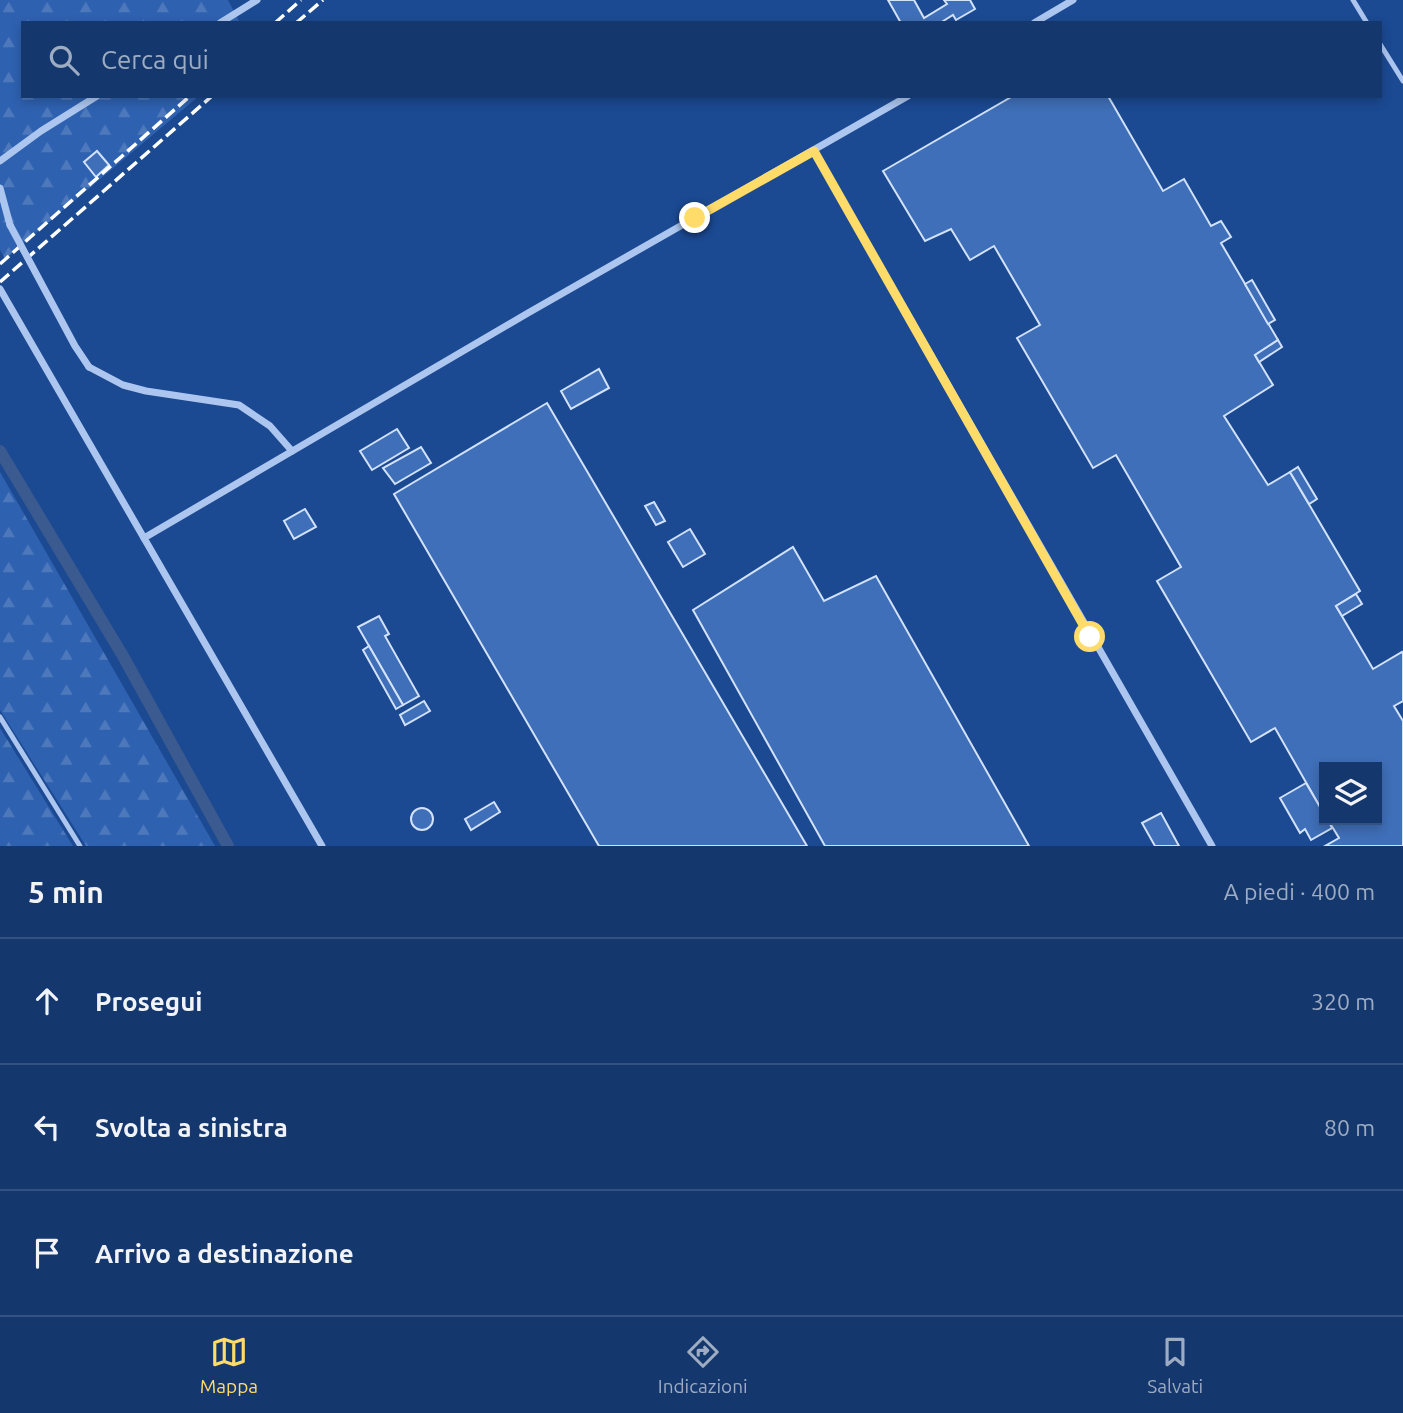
<!DOCTYPE html>
<html lang="it">
<meta charset="utf-8">
<style>
body{margin:0;font-family:Ubuntu,sans-serif;background:#1d3f73;color:#f1f3f6}
.controls{position:absolute;right:21px;bottom:21px;display:grid;overflow:hidden;border-radius:0px;box-shadow:0 4px 10px #0003}
.controls button{width:63px;height:63px;display:grid;place-items:center;padding:0;border:0;border-bottom:2px solid #335181;background:#14376e;color:#f1f3f6;font:35px sans-serif}
.stop{position:absolute;width:21px;height:21px;margin:-16px;border:5px solid #ffdc69;border-radius:50%;background:#fff}
.stop.end{background:#ffdc69;border-color:#fff;box-shadow:0 2px 7px #0008}
.list{margin:0;padding:0;list-style:none}
h2{display:flex;justify-content:space-between;align-items:center;height:91px;margin:0;padding:0 28px;font-size:30px}
h2 small{font-size:23px;font-weight:400;color:#9dacc2}
.list li{display:grid;grid-template-columns:46px 1fr auto;gap:21px;align-items:center;box-sizing:border-box;height:126px;padding:0 28px;border-top:2px solid #335181}
.list b{display:block;font-size:26px;white-space:nowrap}
.list em{font-size:23px;font-style:normal;color:#9dacc2}
.icon{flex:none;width:38px;height:38px;fill:none;stroke:currentColor;stroke-width:2;stroke-linecap:round;stroke-linejoin:round}
.map{position:relative;flex:none;width:1403px;height:846px;overflow:hidden}
.search{position:absolute;background:#14376e;box-shadow:0 4px 10px #0003;left:21px;right:21px;top:21px;height:77px;display:flex;align-items:center;gap:18px;box-sizing:border-box;padding:0 24px;border-radius:0px;color:#9dacc2;font-size:26px}
.sheet{height:469px;background:#14376e}
nav{display:flex;justify-content:space-around;align-items:center;box-sizing:border-box;height:98px;border-top:2px solid #335181;background:#14376e;font-size:19px;color:#9dacc2}
nav a{display:grid;justify-items:center;gap:4px}
nav .on{color:#ffdc69}
.map>svg:first-child{display:block}
.forest{fill:url(#forest-firs)}
.lines{fill:none;stroke-linecap:round;stroke-linejoin:round}
.canal{stroke:#3a5a90;stroke-width:12}
.building{fill:#3f6fb8;stroke:#d2e2fa;stroke-width:2}
.lane{stroke:#acc6ef;stroke-width:5}
.street{stroke:#acc6ef;stroke-width:7}
.rail{stroke:#fff;stroke-width:3.5;stroke-dasharray:12 5;stroke-linecap:butt}
.street-bridge{stroke:#acc6ef;stroke-width:7}
.route{stroke:#ffdc69;stroke-width:9}
</style>
<div class="map">
<svg width="1403" height="846" viewBox="0 0 1403 846">
<defs>
<pattern id="forest-firs" width="22" height="20" patternUnits="userSpaceOnUse" patternTransform="scale(1.75)"><rect width="22" height="20" fill="#2e61b0"/><path d="M5 1l3.5 6h-7zM16 11l3.5 6h-7z" fill="#4d79bc"/></pattern>
</defs>
<rect width="100%" height="100%" fill="#1b4992"/>
<g class="forest">
<path d="M 0,0 L 228,0 L 240,23 L 23,23 L 23,96 L 199,96 L 5,259 L 0,250 Z"/>
<path d="M 0,472 L 215,846 L 86,846 L 0,710 Z"/>
<path d="M 0,728 L 73,846 L 0,846 Z"/>
</g>
<g class="lines">
<path class="canal" d="M 0,451 L 123,656 L 228,846"/>
</g>
<g class="building">
<path d="M 888,0 L 914,0 L 924,18 L 947,4 L 944,0 L 970,0 L 975,9 L 956,20 L 953,15 L 940,23 L 901,23 Z"/>
<path d="M 1013,96 L 1108,96 L 1163,191 L 1184,179 L 1211,226 L 1221,221 L 1231,237 L 1221,243 L 1278,340 L 1255,355 L 1273,385 L 1224,416 L 1268,485 L 1290,472 L 1360,591 L 1336,606 L 1373,669 L 1402,652 L 1403,654 L 1403,701 L 1394,706 L 1403,721 L 1403,846 L 1325,846 L 1339,838 L 1328,820 L 1377,820 L 1377,767 L 1324,767 L 1324,814 L 1275,728 L 1251,742 L 1157,581 L 1181,567 L 1116,455 L 1093,468 L 1017,338 L 1040,325 L 994,246 L 970,260 L 951,229 L 925,241 L 883,171 Z"/>
<path d="M 97,151 L 109,165 L 96,177 L 84,162 Z"/>
<path d="M 1252,280 L 1275,320 L 1268,324 L 1245,284 Z"/>
<path d="M 1278,340 L 1282,347 L 1259,362 L 1255,355 Z"/>
<path d="M 599,369 L 609,388 L 571,409 L 561,391 Z"/>
<path d="M 547,403 L 807,846 L 599,846 L 394,494 Z"/>
<path d="M 397,429 L 409,448 L 372,470 L 360,451 Z"/>
<path d="M 421,447 L 431,463 L 395,484 L 383,468 Z"/>
<path d="M 1298,467 L 1317,499 L 1309,504 L 1290,472 Z"/>
<path d="M 654,502 L 665,521 L 656,525 L 645,506 Z"/>
<path d="M 305,509 L 316,527 L 294,539 L 284,521 Z"/>
<path d="M 690,529 L 705,554 L 683,567 L 668,542 Z"/>
<path d="M 793,547 L 824,601 L 876,576 L 1029,846 L 825,846 L 693,610 Z"/>
<path d="M 1356,594 L 1362,604 L 1342,616 L 1336,606 Z"/>
<path d="M 379,616 L 389,634 L 385,636 L 419,696 L 403,705 L 358,627 Z"/>
<path d="M 369,646 L 403,705 L 396,709 L 363,650 Z"/>
<path d="M 424,701 L 430,711 L 405,725 L 400,715 Z"/>
<path d="M 1306,783 L 1324,814 L 1324,820 L 1328,820 L 1332,828 L 1311,840 L 1305,829 L 1300,833 L 1280,798 Z"/>
<path d="M 494,802 L 500,812 L 471,830 L 465,819 Z"/>
<circle cx="422" cy="819" r="11"/>
<path d="M 1161,813 L 1179,846 L 1155,846 L 1142,823 Z"/>
</g>
<g class="lines">
<g class="lane">
<path d="M 1353,0 L 1367,23"/>
<path d="M 1380,44 L 1403,81"/>
<path d="M 0,717 L 80,846"/>
</g>
<g class="street">
<path d="M 220,23 L 257,0"/>
<path d="M 1034,23 L 1073,0"/>
<path d="M 814,151 L 1212,846"/>
<path d="M 0,161 L 41,131 L 97,96"/>
<path d="M 0,188 L 10,225"/>
<path d="M 0,289 L 322,846"/>
<path d="M 89,367 L 123,385 L 146,391 L 239,405 L 270,426 L 292,451"/>
<path d="M 144,538 L 528,313 L 908,96"/>
</g>
<g class="rail">
<path d="M 275,23 L 301,0"/>
<path d="M 296,23 L 323,0"/>
<path d="M 0,264 L 190,96"/>
<path d="M 0,282 L 212,96"/>
</g>
<path class="street-bridge" d="M 10,225 L 75,346 L 89,367"/>
</g>
<g class="lines">
<path class="route" d="M 695,218 L 814,151 L 1090,637"/>
</g>
</svg>
<div class="controls">
<button><svg class="icon" aria-label="layers" viewBox="0 0 24 24"><path d="M12 4l9 5-9 5-9-5zM3 14l9 5 9-5"/></svg></button>
</div>
<div class="stop" style="left:1090px;top:637px"></div>
<div class="stop end" style="left:695px;top:218px"></div>
<div class="search"><svg class="icon" aria-label="search" viewBox="0 0 24 24"><circle cx="10" cy="10" r="6"/><path d="M15 15l6 6"/></svg>Cerca qui</div>
</div>
<section class="sheet">
<h2>5 min<small>A piedi · 400 m</small></h2>
<ul class="list">
<li><svg class="icon" aria-label="ahead" viewBox="0 0 24 24"><path d="M12 20V5M6 11l6-6 6 6"/></svg><div><b>Prosegui</b></div><em>320 m</em></li>
<li><svg class="icon" aria-label="left" viewBox="0 0 24 24"><path d="M17 20v-9H6M10 6l-5 5 5 5"/></svg><div><b>Svolta a sinistra</b></div><em>80 m</em></li>
<li><svg class="icon" aria-label="arrive" viewBox="0 0 24 24"><path d="M6 21V4h12l-3 4 3 4H6"/></svg><div><b>Arrivo a destinazione</b></div></li>
</ul>
</section>
<nav>
<a class="on"><svg class="icon" aria-label="map" viewBox="0 0 24 24"><path d="M3 6l6-2 6 2 6-2v14l-6 2-6-2-6 2zM9 4v14M15 6v14"/></svg>Mappa</a>
<a><svg class="icon" aria-label="directions" viewBox="0 0 24 24"><path d="M12 3l9 9-9 9-9-9zM9 14v-3h6M13 9l2 2-2 2"/></svg>Indicazioni</a>
<a><svg class="icon" aria-label="saved" viewBox="0 0 24 24"><path d="M7 4h10v16l-5-4-5 4z"/></svg>Salvati</a>
</nav>
